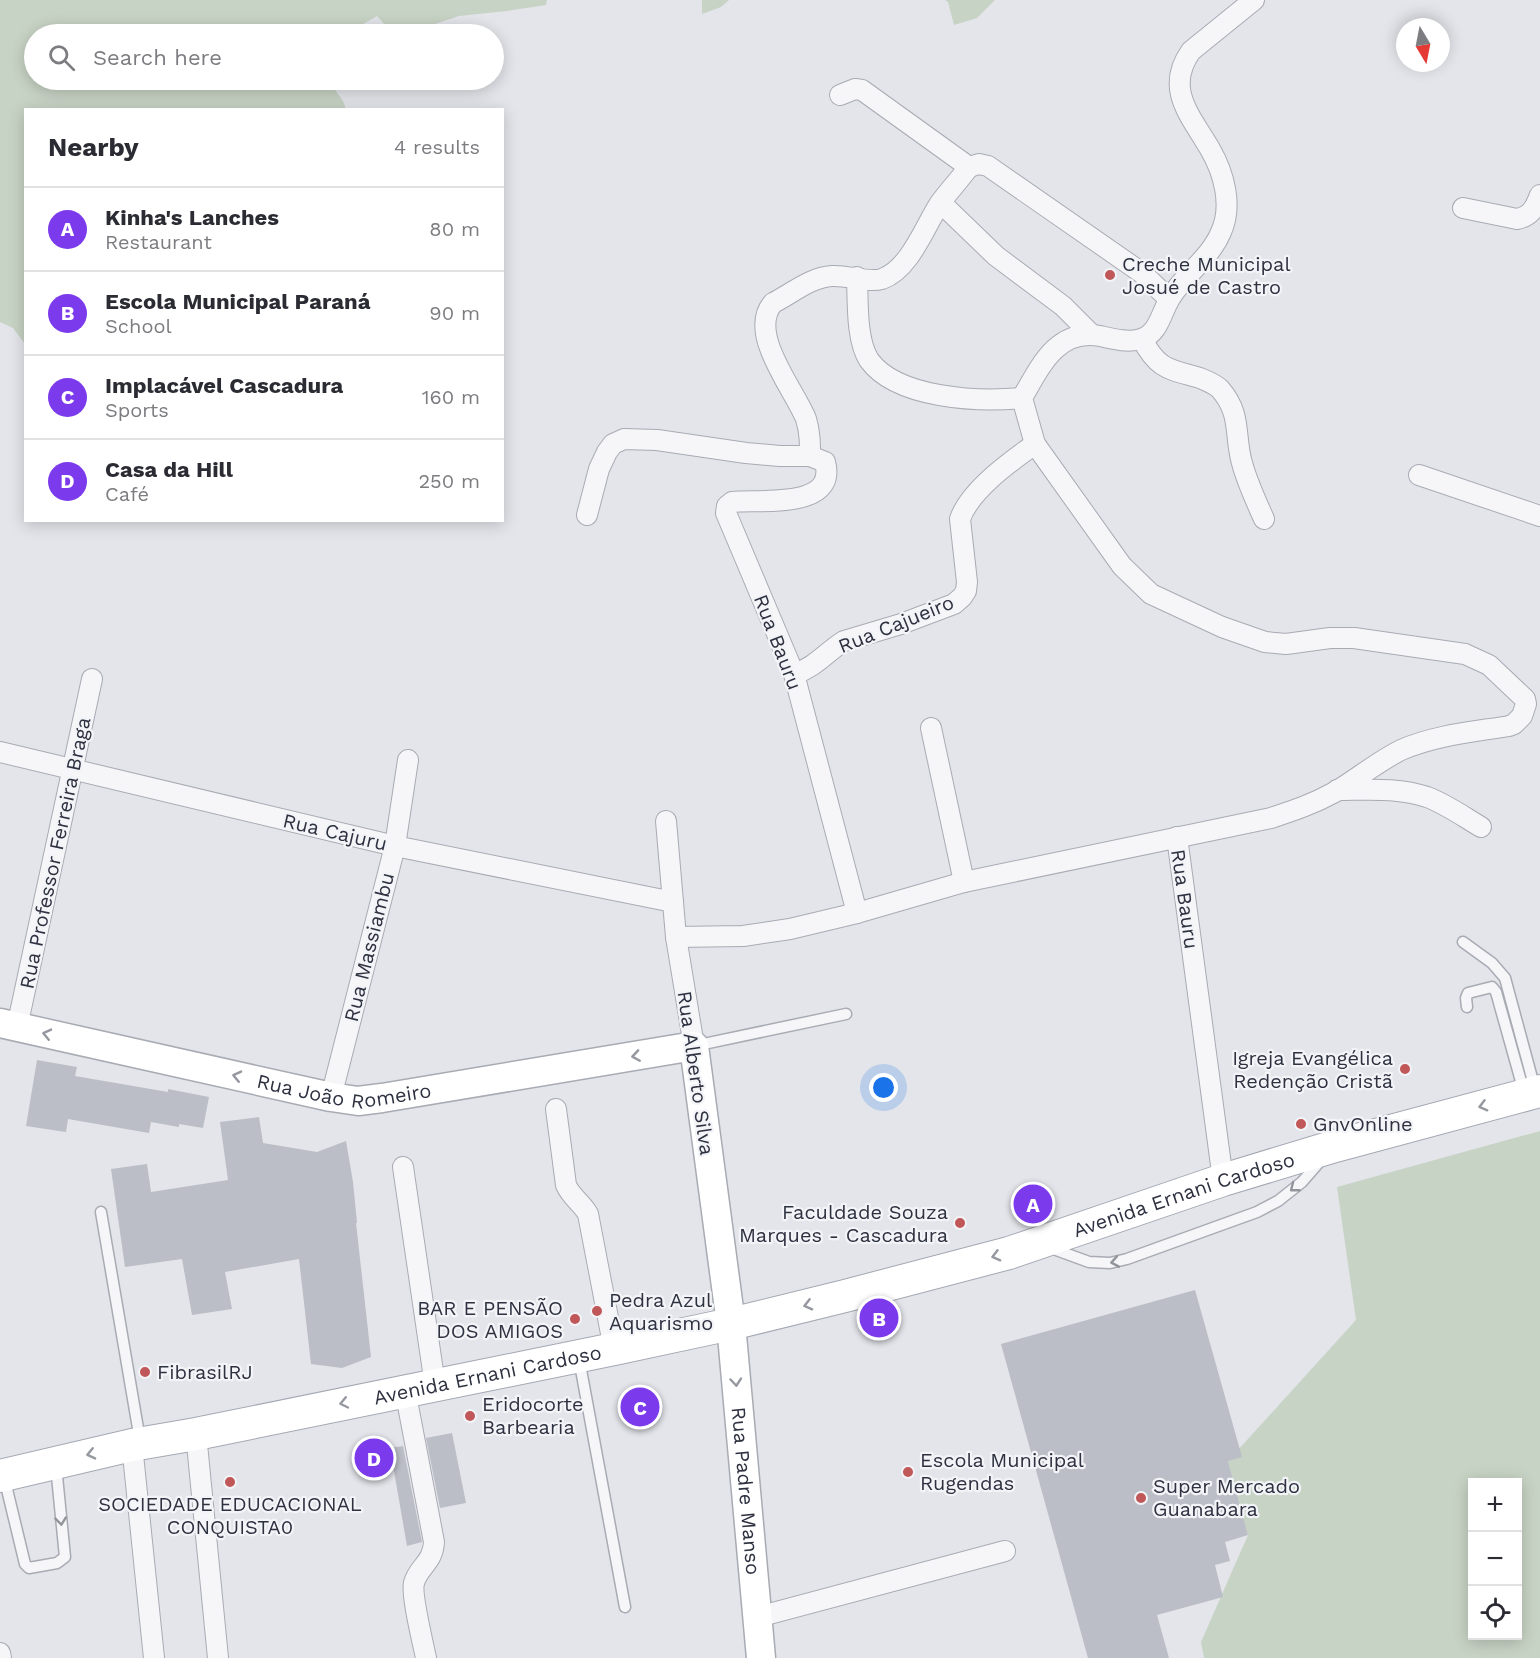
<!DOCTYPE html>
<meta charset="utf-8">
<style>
body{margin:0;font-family:"Work Sans",sans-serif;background:#f2f2f3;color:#2b2b33}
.controls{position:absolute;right:18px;bottom:18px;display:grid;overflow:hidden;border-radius:0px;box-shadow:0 3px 15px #0003}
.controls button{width:54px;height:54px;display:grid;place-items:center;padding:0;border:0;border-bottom:2px solid #e1e1e2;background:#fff;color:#2b2b33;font:30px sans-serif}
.compass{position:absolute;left:1396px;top:18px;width:54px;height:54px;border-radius:50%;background:#fff;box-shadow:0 3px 15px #0003;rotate:170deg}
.you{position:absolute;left:884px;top:1088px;width:21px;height:21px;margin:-15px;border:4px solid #fff;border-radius:50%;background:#1a73e8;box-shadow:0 0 0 9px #1a73e833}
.badge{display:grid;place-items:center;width:39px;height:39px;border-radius:50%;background:#7c3aed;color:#fff;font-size:20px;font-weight:700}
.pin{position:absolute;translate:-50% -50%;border:3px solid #fff;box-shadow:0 2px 6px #0006}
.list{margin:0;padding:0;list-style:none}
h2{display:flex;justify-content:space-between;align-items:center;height:78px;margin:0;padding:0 24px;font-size:26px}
h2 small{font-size:20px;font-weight:400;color:#7c7c81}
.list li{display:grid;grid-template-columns:39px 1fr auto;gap:18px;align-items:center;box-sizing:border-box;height:84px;padding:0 24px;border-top:2px solid #e1e1e2}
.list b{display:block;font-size:22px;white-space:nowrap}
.list p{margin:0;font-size:20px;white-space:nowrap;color:#7c7c81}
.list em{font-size:20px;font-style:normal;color:#7c7c81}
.icon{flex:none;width:33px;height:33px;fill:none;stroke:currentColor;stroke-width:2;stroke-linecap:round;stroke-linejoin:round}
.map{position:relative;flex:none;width:1540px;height:1658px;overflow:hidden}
.search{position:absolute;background:#fff;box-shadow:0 3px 15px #0003;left:24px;top:24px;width:480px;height:66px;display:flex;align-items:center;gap:15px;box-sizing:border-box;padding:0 21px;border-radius:33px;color:#7c7c81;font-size:22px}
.panel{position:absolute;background:#fff;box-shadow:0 3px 15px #0003;left:24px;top:108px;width:480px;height:414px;border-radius:0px}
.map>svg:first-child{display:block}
.green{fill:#c7d3c5;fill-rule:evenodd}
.building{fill:#bbbec6}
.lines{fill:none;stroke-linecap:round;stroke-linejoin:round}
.lane-casing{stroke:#a9abb4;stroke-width:13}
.street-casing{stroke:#a9abb4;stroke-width:22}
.secondary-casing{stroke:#a9abb4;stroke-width:31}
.primary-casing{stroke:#a4a8b4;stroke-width:34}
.lane{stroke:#f6f6f8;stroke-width:10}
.street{stroke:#f6f6f8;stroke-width:20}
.secondary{stroke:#fff;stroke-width:28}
.primary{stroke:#fff;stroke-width:32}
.oneway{stroke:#9698a0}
.oneway2{stroke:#92949c}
.poi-dot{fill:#c05758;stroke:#f3f4f7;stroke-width:2}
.labels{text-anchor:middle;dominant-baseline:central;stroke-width:4.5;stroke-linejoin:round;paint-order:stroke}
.poi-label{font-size:20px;fill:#2d3140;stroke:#f3f4f7;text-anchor:start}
.street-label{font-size:20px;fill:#2d3140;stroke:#f3f4f7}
</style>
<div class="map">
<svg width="1540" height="1658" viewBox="0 0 1540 1658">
<rect width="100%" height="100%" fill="#e3e5ea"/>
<g class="green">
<path d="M 0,0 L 547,0 L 546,5 L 507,11 L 459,16 L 432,25 L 413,34 L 393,34 L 377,16 L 346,34 L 34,34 L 34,80 L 328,80 L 343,101 L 346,109 L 26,110 L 25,344 L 13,328 L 0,322 Z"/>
<path d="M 702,0 L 729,0 L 721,7 L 702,14 Z"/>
<path d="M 945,0 L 995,0 L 977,18 L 954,25 L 948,2 Z"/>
<path d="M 1540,1131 L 1540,1658 L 1204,1658 L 1201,1642 L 1248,1535 L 1228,1461 L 1356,1320 L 1337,1187 ZM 1472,1482 L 1518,1482 L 1518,1636 L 1472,1636 Z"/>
</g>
<g class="building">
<path d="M 37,1060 L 77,1067 L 75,1076 L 168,1092 L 168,1089 L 209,1097 L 203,1128 L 179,1124 L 179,1127 L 151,1122 L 149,1133 L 68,1119 L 66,1132 L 26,1126 Z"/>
<path d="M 259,1117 L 263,1143 L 317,1152 L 346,1141 L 353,1182 L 357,1223 L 356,1223 L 371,1357 L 342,1368 L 311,1364 L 299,1259 L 225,1272 L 232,1309 L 192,1315 L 182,1259 L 125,1267 L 111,1169 L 147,1164 L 151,1192 L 228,1180 L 220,1122 Z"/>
<path d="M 1195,1290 L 1242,1457 L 1228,1461 L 1248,1535 L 1225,1542 L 1230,1561 L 1215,1565 L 1223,1597 L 1157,1615 L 1169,1658 L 1088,1658 L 1001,1344 Z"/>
<path d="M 452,1433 L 466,1503 L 440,1508 L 426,1438 Z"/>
<path d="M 403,1446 L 422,1542 L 407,1546 L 390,1448 Z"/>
</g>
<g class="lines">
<defs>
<g id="lane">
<path d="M 1463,942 L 1492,963 L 1505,978 L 1535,1089"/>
<path d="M 1467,1007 L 1466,998 L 1468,993 L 1492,987 L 1496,992 L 1524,1092"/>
<path d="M 694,1046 L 846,1014"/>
<path d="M 101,1212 L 140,1440"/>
<path d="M 1048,1247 L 1089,1262 L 1110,1263 L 1127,1259 L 1257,1212 L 1278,1201 L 1302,1182 L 1322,1159"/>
<path d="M 579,1359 L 625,1607"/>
<path d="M 4,1477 L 25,1564 L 29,1568 L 57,1563 L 65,1557 L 56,1466"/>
</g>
<g id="street">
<path d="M 840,95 L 855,89 L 862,90 L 969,167"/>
<path d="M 969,167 L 979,164 L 988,166 L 1142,273 L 1169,299"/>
<path d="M 941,203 L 996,256 L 1063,306 L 1091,334"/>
<path d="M 1463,208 L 1517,219 C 1531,216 1535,208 1540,195"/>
<path d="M 857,277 C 858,301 856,340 869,360 C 897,399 979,402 1022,398"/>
<path d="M 1142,339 C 1158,370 1169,369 1200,378 C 1207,381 1215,384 1220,389 C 1242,414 1234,435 1242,463 C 1247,482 1256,501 1264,519"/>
<path d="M 810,456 C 810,443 810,432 806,419 C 794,389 747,333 773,303 C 791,294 811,277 832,276 C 847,275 868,283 882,279 C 910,269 925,226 940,203 C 949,191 960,179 969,167"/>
<path d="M 1419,475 L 1540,516"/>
<path d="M 587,515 L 599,469 L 607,452 L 613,444 L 624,439 L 657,440 L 746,453 L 780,456 L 810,456 L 825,462 C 838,510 759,499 732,502 L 727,506 L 726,513 L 794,674 L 857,913"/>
<path d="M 794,674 C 816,667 825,653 844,641 L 901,624 L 954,604 L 962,597 L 966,591 L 967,582 L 960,519 C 970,490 1011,461 1035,444"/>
<path d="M 931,728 L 964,882"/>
<path d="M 0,752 L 395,846 L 673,902"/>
<path d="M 1337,790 C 1367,790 1397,787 1427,797 C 1446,804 1464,817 1481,827"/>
<path d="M 666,821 L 676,937 L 694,1046"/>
<path d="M 1177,837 L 1223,1180"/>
<path d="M 676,937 L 743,936 L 790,929 L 857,913 L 964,882 L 1271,818 C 1295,810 1313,804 1335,792 C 1357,779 1377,762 1401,750 C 1435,735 1473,732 1509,726 L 1514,724 L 1522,716 L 1526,704 L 1525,699 L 1489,665 L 1465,654 L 1354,638 L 1330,638 L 1286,644 L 1265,642 L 1222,627 L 1151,594 L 1122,566 L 1035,444 L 1022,398 C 1040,367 1057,328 1100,336 C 1113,339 1128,343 1141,339 C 1158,334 1161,314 1169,300 C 1182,276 1210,259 1221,232 C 1233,206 1224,173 1210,149 C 1191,116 1164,89 1191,51 L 1254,0"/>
<path d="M 17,1027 L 92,679"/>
<path d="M 331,1097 L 395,846 L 408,760"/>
<path d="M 556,1109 L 566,1185 C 571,1197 582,1203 588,1214 L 614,1349"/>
<path d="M 403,1167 L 435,1385"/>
<path d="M 405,1390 L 434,1542 C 433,1563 418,1567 414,1583 C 411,1595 423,1643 426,1658"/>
<path d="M 196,1434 L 218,1658"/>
<path d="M 132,1445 L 154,1658"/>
<path d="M 758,1617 L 1005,1551"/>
<path d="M 0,1653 L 1,1658"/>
</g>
<g id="secondary">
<path id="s1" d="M 0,1023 L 331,1097 L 358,1101 L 382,1098 L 694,1046 L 731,1324 L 761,1658"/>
</g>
<g id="primary">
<path id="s2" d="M 0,1476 L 132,1445 L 196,1434 L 614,1349 L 731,1324 L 845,1296 L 1009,1253 L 1223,1180 L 1335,1146 L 1540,1091"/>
</g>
</defs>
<use href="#lane" class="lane-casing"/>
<use href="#street" class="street-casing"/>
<use href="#secondary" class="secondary-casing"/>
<use href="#primary" class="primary-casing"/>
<use href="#lane" class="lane"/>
<use href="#street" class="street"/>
<use href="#secondary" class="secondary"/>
<use href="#primary" class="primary"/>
</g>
<defs><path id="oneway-chevron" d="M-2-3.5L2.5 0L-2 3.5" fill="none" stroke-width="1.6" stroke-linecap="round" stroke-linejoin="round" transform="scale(1.5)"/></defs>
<g class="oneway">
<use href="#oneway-chevron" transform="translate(47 1034) rotate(-167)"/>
<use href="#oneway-chevron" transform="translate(636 1056) rotate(171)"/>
<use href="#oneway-chevron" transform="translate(237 1076) rotate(-167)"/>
<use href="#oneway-chevron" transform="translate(1483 1106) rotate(165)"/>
<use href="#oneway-chevron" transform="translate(996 1256) rotate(165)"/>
<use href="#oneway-chevron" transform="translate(808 1305) rotate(166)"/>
<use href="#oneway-chevron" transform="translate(736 1382) rotate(85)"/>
<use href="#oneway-chevron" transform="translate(344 1403) rotate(168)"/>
<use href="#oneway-chevron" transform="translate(91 1454) rotate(167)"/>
</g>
<g class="oneway2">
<use href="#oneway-chevron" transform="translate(1294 1188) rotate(142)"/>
<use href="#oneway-chevron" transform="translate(1115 1262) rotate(170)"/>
<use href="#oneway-chevron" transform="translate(61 1521) rotate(84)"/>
</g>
<g class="poi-dot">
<circle cx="1110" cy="275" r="6"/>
<circle cx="1405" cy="1069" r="6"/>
<circle cx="1301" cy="1124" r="6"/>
<circle cx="960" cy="1223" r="6"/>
<circle cx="597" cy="1311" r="6"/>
<circle cx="575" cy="1319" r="6"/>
<circle cx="145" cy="1372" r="6"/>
<circle cx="470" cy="1416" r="6"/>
<circle cx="908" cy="1472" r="6"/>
<circle cx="230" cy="1482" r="6"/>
<circle cx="1141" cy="1498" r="6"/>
</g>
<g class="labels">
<g class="poi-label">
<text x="1122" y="264">Creche Municipal<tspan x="1122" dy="23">Josué de Castro</tspan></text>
<text x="1393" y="1058" text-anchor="end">Igreja Evangélica<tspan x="1393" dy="23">Redenção Cristã</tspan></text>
<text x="1313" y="1124">GnvOnline</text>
<text x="948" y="1212" text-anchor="end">Faculdade Souza<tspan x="948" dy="23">Marques - Cascadura</tspan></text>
<text x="609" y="1300">Pedra Azul<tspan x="609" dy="23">Aquarismo</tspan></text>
<text x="563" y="1308" text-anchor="end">BAR E PENSÃO<tspan x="563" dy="23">DOS AMIGOS</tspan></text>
<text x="157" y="1372">FibrasilRJ</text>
<text x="482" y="1404">Eridocorte<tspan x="482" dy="23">Barbearia</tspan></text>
<text x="920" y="1460">Escola Municipal<tspan x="920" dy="23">Rugendas</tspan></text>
<text x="1153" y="1486">Super Mercado<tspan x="1153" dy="23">Guanabara</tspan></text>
<text x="230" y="1504" text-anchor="middle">SOCIEDADE EDUCACIONAL<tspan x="230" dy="23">CONQUISTA0</tspan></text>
</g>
<g class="street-label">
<text transform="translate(896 624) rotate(-22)">Rua Cajueiro</text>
<text transform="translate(778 642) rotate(69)">Rua Bauru</text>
<text transform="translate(335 832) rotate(13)">Rua Cajuru</text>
<text transform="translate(55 853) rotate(-78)">Rua Professor Ferreira Braga</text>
<text transform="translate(1185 899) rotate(82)">Rua Bauru</text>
<text transform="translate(369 947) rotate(-76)">Rua Massiambu</text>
<text transform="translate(696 1073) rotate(82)">Rua Alberto Silva</text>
<text stroke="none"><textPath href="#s1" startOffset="352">Rua João Romeiro</textPath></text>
<text stroke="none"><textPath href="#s2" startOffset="1218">Avenida Ernani Cardoso</textPath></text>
<text stroke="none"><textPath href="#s2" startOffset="498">Avenida Ernani Cardoso</textPath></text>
<text stroke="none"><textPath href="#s1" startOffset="1155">Rua Padre Manso</textPath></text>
</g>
</g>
</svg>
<div class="controls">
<button>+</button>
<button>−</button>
<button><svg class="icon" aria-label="locate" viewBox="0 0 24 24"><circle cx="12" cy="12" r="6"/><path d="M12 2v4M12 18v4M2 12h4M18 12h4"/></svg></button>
</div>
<svg class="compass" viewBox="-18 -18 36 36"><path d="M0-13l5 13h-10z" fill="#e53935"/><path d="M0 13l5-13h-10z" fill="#7c7c81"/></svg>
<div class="you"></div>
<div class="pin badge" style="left:1033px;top:1204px">A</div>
<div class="pin badge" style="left:879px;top:1318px">B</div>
<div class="pin badge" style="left:640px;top:1407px">C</div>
<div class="pin badge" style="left:374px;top:1458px">D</div>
<div class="search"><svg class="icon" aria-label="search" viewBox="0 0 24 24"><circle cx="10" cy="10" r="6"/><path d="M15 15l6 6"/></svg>Search here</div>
<section class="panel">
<h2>Nearby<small>4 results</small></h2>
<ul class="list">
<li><span class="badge">A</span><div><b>Kinha's Lanches</b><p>Restaurant</p></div><em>80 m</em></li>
<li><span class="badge">B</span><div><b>Escola Municipal Paraná</b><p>School</p></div><em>90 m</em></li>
<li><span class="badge">C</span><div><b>Implacável Cascadura</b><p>Sports</p></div><em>160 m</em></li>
<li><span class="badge">D</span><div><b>Casa da Hill</b><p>Café</p></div><em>250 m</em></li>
</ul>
</section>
</div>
